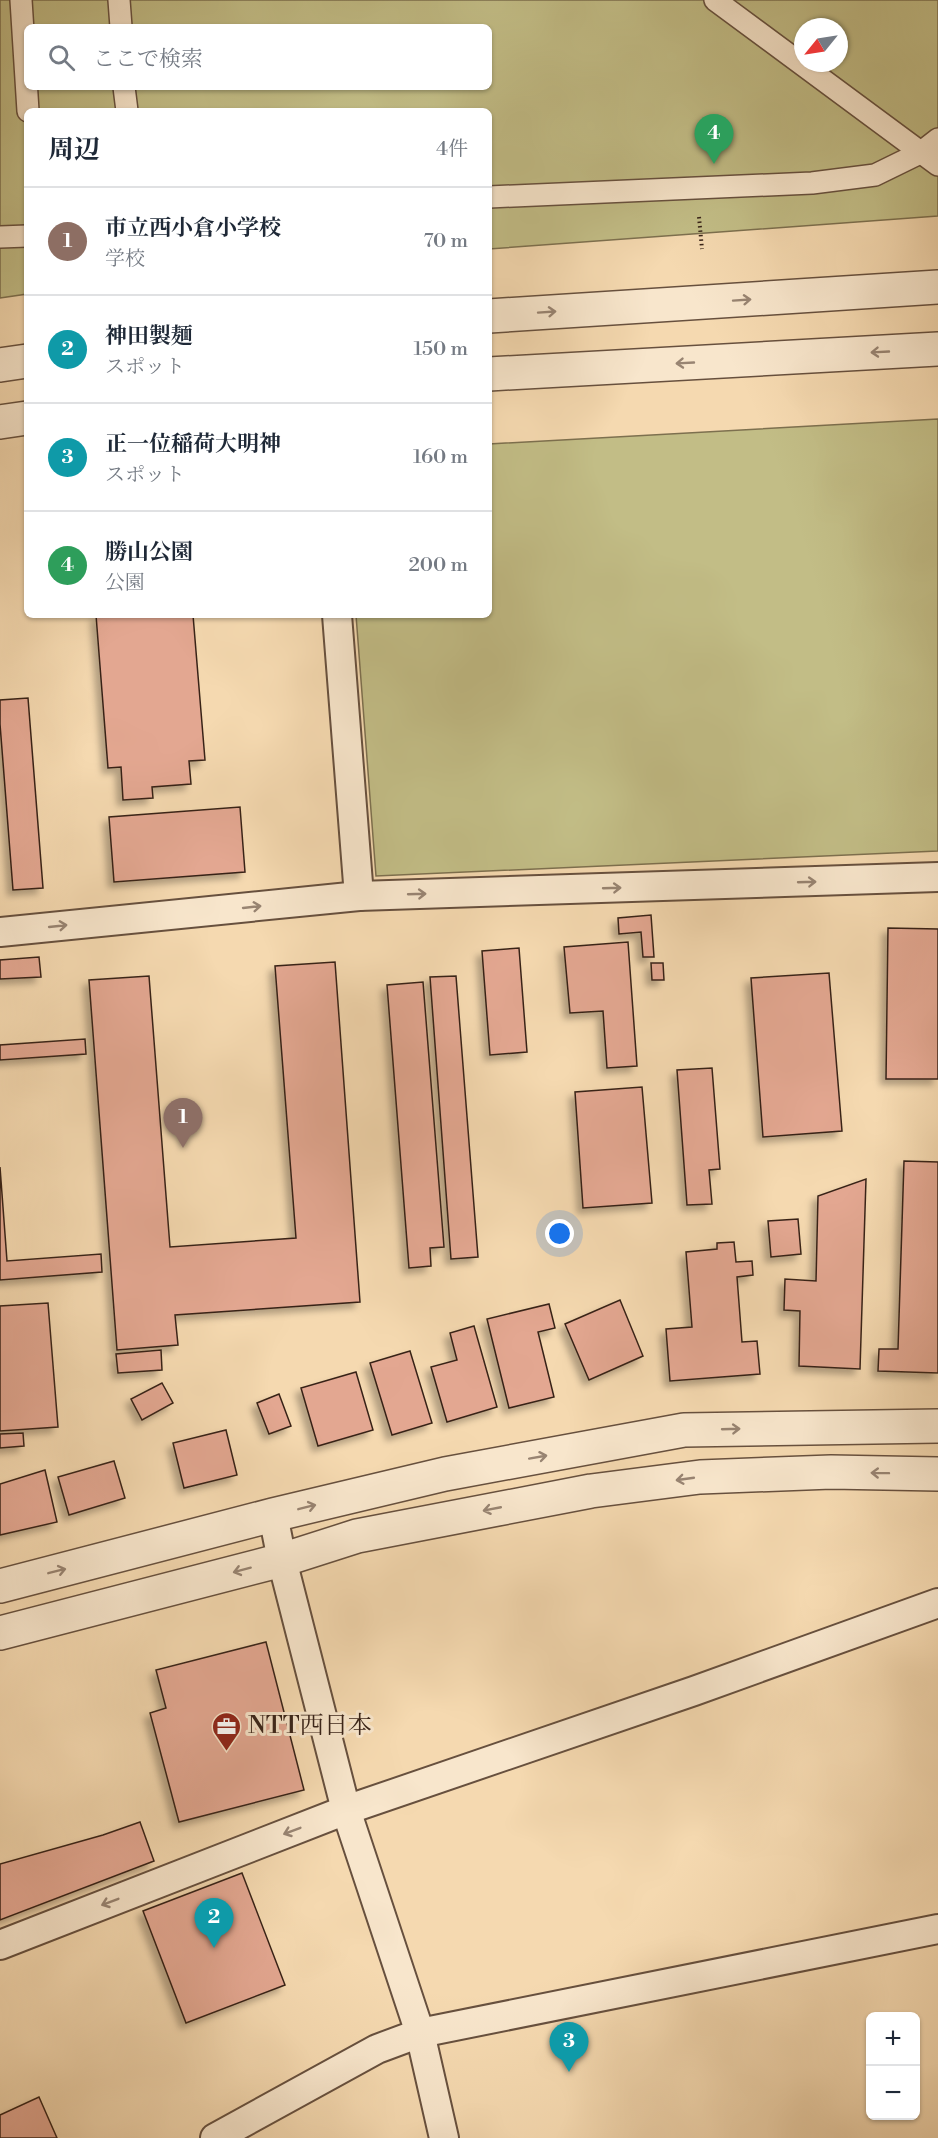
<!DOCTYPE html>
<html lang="ja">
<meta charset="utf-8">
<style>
body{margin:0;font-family:"Libre Bodoni","Noto Serif JP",serif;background:#f2f2f3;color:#1f2937}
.controls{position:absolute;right:18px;bottom:18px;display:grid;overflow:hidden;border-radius:9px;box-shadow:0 2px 4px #0004}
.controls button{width:54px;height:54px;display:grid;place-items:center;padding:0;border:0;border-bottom:2px solid #e0e1e3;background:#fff;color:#1f2937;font:30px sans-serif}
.compass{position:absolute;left:794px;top:18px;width:54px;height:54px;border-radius:50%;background:#fff;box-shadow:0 2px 4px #0004;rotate:240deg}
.you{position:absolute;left:560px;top:1234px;width:21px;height:21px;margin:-15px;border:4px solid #fff;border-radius:50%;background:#1a73e8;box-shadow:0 0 0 9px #1a73e833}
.badge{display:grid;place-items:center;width:39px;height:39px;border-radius:50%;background:#8f2418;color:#fff;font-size:20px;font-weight:700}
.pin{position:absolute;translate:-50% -50px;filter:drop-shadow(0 2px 3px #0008)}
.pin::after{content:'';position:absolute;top:32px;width:21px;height:18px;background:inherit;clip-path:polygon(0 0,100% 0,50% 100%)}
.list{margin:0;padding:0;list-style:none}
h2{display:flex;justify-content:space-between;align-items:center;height:78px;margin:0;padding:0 24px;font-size:26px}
h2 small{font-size:20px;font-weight:400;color:#747a83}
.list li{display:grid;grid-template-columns:39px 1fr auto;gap:18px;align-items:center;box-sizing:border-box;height:108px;padding:0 24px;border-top:2px solid #e0e1e3}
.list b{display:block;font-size:22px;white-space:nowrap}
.list p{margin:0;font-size:20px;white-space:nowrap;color:#747a83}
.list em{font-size:20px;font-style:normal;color:#747a83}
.icon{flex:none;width:33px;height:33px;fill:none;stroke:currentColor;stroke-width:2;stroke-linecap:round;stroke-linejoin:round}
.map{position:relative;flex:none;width:938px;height:2138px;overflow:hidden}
.search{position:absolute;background:#fff;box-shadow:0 2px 4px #0004;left:24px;top:24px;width:468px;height:66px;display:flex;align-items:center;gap:15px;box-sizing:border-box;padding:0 21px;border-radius:9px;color:#747a83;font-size:22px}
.panel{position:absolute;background:#fff;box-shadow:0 2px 4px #0004;left:24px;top:108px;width:468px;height:510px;border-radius:9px}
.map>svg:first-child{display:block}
.green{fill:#c2bd86;stroke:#7d704f;stroke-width:1.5;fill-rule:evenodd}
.building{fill:#e3a791;stroke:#382318;stroke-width:1.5;filter:url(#shadow)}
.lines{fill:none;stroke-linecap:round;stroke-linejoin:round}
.pedestrian-casing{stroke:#67503e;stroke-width:24}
.minor-casing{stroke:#67503e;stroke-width:32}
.tertiary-casing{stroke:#67503e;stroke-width:36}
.path{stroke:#382318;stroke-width:4;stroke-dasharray:1.5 3;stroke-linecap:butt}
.pedestrian{stroke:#f8e6cc;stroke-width:21}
.minor{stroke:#f8e6cc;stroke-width:28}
.tertiary{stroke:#f8e6cc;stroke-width:33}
.oneway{stroke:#988472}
.labels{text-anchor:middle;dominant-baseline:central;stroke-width:6;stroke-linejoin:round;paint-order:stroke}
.poi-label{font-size:24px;fill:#382318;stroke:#f8e6cc;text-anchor:start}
</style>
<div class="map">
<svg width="938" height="2138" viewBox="0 0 938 2138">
<defs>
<filter id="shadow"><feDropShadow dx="-5.5" dy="5.5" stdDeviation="3" flood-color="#0004"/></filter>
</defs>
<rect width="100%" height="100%" fill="#f5d9b0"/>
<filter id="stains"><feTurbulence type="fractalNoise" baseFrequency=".00333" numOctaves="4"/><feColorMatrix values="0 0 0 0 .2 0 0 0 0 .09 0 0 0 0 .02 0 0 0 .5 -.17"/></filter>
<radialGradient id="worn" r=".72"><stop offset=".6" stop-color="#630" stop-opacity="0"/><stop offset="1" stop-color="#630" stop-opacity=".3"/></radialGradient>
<g class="green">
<path d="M 0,0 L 938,0 L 938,216 L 489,249 L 489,111 L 27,111 L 27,294 L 0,298 ZM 27,27 L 489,27 L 489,87 L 27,87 ZM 803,27 L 839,27 L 839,63 L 803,63 Z"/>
<path d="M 938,419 L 938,851 L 376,876 L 356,615 L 489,615 L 489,444 Z"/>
</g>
<g class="building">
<path d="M 96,615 L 193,615 L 205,760 L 189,761 L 191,784 L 152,787 L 153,798 L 123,800 L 121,767 L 108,768 Z"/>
<path d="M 28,698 L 43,888 L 13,890 L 0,724 L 0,700 Z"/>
<path d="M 240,807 L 245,872 L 114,882 L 109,817 Z"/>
<path d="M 651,915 L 654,957 L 643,957 L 641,932 L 619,934 L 618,918 Z"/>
<path d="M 888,928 L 938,929 L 938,1079 L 886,1079 Z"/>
<path d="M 628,942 L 637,1066 L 607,1068 L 603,1011 L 570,1013 L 564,947 Z"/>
<path d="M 519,948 L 527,1052 L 490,1055 L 482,951 Z"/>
<path d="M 39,957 L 41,977 L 0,979 L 0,960 Z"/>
<path d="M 335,962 L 360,1302 L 175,1315 L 178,1345 L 117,1350 L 89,980 L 149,976 L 170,1247 L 296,1238 L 275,966 Z"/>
<path d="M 651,963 L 663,963 L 664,980 L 652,980 Z"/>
<path d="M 829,973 L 842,1131 L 763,1137 L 751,978 Z"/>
<path d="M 456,976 L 478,1257 L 451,1259 L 430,977 Z"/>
<path d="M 423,982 L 444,1247 L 430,1248 L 431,1266 L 409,1268 L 387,985 Z"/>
<path d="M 85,1039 L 86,1054 L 0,1060 L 0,1045 Z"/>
<path d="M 712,1068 L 720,1169 L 709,1170 L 712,1204 L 687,1205 L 677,1070 Z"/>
<path d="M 642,1087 L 652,1203 L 583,1208 L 575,1092 Z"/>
<path d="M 904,1161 L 938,1162 L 938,1373 L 878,1371 L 879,1349 L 898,1349 Z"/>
<path d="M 0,1167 L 7,1261 L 101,1254 L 102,1272 L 0,1280 Z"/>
<path d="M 866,1179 L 860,1369 L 799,1366 L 800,1311 L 784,1310 L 785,1279 L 816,1281 L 818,1196 Z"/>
<path d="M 798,1219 L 801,1254 L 771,1257 L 768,1221 Z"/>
<path d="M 734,1242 L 736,1262 L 752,1261 L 753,1275 L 737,1277 L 742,1342 L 757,1341 L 760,1374 L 670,1381 L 666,1329 L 692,1327 L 686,1252 L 717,1249 L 717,1243 Z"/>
<path d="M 620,1300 L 643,1356 L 589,1380 L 565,1324 Z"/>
<path d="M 48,1303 L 58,1427 L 0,1431 L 0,1306 Z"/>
<path d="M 549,1304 L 555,1328 L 538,1332 L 554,1397 L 509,1408 L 487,1319 Z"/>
<path d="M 474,1326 L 497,1407 L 447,1422 L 431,1367 L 457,1360 L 450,1333 Z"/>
<path d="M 161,1350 L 162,1370 L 118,1373 L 116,1354 Z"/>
<path d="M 410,1351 L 432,1423 L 392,1435 L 370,1363 Z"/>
<path d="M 356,1372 L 373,1430 L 318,1446 L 301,1388 Z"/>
<path d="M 162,1383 L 173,1403 L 142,1420 L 131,1399 Z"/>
<path d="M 279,1394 L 291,1426 L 269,1434 L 257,1403 Z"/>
<path d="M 226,1430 L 237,1475 L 184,1488 L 173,1443 Z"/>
<path d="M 23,1433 L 24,1446 L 0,1448 L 0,1434 Z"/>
<path d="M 114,1461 L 125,1498 L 69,1515 L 58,1477 Z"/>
<path d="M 45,1470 L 57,1522 L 0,1535 L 0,1484 Z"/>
<path d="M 266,1642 L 304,1790 L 179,1822 L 150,1713 L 166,1708 L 156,1670 Z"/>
<path d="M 140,1822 L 154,1861 L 0,1920 L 0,1864 L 103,1835 Z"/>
<path d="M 242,1873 L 285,1985 L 186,2023 L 143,1911 Z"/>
<path d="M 39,2097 L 57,2138 L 0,2138 L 0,2115 Z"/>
</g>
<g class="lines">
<defs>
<g id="pedestrian">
<path d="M 21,0 L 28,111"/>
<path d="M 119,0 L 121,27"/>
<path d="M 715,0 L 938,165"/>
<path d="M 124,87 L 127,111"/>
<path d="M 489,197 L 812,183 L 875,175 L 920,153 L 938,139"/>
<path d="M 0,237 L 27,236"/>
</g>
<g id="minor">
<path d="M 337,615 L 359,896"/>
<path d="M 0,932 L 359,896 L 938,877"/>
<path d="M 273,1515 L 282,1560 L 346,1810 L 420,2033 L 444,2138"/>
<path d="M 0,1945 L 346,1810 L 694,1691 L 938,1603"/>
<path d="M 215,2138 L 377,2049 L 420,2033 L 938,1929"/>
</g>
<g id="tertiary">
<path d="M 489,316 L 938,287"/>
<path d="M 0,365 L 27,361"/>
<path d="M 489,374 L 938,349"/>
<path d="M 0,422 L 27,418"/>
<path d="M 0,1586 L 273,1515 L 445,1474 L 684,1430 L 938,1426"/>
<path d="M 0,1633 L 282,1560 L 357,1536 L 591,1491 L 700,1477 L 831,1472 L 938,1474"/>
</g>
</defs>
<use href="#pedestrian" class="pedestrian-casing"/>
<use href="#minor" class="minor-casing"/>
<use href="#tertiary" class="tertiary-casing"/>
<path class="path" d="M 699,217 L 702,249"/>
<use href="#pedestrian" class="pedestrian"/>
<use href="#minor" class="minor"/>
<use href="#tertiary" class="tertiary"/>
</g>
<defs><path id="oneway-shaft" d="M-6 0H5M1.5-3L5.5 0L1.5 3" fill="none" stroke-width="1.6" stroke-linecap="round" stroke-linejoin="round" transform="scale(1.5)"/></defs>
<g class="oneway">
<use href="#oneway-shaft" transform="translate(742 300) rotate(-4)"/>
<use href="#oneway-shaft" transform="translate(547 312) rotate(-4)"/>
<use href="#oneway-shaft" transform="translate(880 352) rotate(177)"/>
<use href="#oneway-shaft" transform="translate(685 363) rotate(177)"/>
<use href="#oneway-shaft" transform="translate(807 882) rotate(-2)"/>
<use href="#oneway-shaft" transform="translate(612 888) rotate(-2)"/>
<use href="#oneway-shaft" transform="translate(417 894) rotate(-2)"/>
<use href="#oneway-shaft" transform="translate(252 907) rotate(-6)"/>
<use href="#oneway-shaft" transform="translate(58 926) rotate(-6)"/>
<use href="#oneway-shaft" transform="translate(731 1429) rotate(-2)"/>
<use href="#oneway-shaft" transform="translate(538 1457) rotate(-10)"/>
<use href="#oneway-shaft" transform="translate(880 1473) rotate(-179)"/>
<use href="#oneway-shaft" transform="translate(685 1479) rotate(172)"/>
<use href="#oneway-shaft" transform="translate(307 1507) rotate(-14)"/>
<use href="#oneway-shaft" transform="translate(492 1509) rotate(169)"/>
<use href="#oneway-shaft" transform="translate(242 1570) rotate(165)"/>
<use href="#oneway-shaft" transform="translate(57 1571) rotate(-14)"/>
<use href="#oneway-shaft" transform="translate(292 1831) rotate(159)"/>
<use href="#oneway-shaft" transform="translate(110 1902) rotate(159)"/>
</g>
<defs>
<symbol id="office-pin" viewBox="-11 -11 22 30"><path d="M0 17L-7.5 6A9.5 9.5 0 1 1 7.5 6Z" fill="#8f2418" stroke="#f8e6cc"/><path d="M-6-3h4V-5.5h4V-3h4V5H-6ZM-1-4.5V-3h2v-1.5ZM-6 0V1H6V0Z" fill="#fff"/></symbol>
</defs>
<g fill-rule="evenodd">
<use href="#office-pin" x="210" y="1710" width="33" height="45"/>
</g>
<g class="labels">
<g class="poi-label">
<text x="248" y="1726">NTT西日本</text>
</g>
</g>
<rect width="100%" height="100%" filter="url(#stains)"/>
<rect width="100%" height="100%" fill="url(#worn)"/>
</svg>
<div class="controls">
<button>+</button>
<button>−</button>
</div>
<svg class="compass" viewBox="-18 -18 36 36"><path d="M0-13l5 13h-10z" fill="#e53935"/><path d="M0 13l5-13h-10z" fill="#747a83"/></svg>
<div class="you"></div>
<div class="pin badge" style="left:183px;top:1148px;background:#8d6e63">1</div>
<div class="pin badge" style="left:214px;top:1948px;background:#0f9aa8">2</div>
<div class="pin badge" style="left:569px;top:2072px;background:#0f9aa8">3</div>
<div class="pin badge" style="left:714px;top:164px;background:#2e9e5b">4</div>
<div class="search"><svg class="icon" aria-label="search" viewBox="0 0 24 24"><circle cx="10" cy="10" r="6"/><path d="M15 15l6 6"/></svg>ここで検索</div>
<section class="panel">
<h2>周辺<small>4件</small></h2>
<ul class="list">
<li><span class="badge" style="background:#8d6e63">1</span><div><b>市立西小倉小学校</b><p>学校</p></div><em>70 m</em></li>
<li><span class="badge" style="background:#0f9aa8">2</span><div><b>神田製麺</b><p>スポット</p></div><em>150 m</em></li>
<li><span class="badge" style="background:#0f9aa8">3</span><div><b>正一位稲荷大明神</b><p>スポット</p></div><em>160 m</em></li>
<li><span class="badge" style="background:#2e9e5b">4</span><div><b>勝山公園</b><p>公園</p></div><em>200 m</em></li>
</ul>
</section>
</div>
